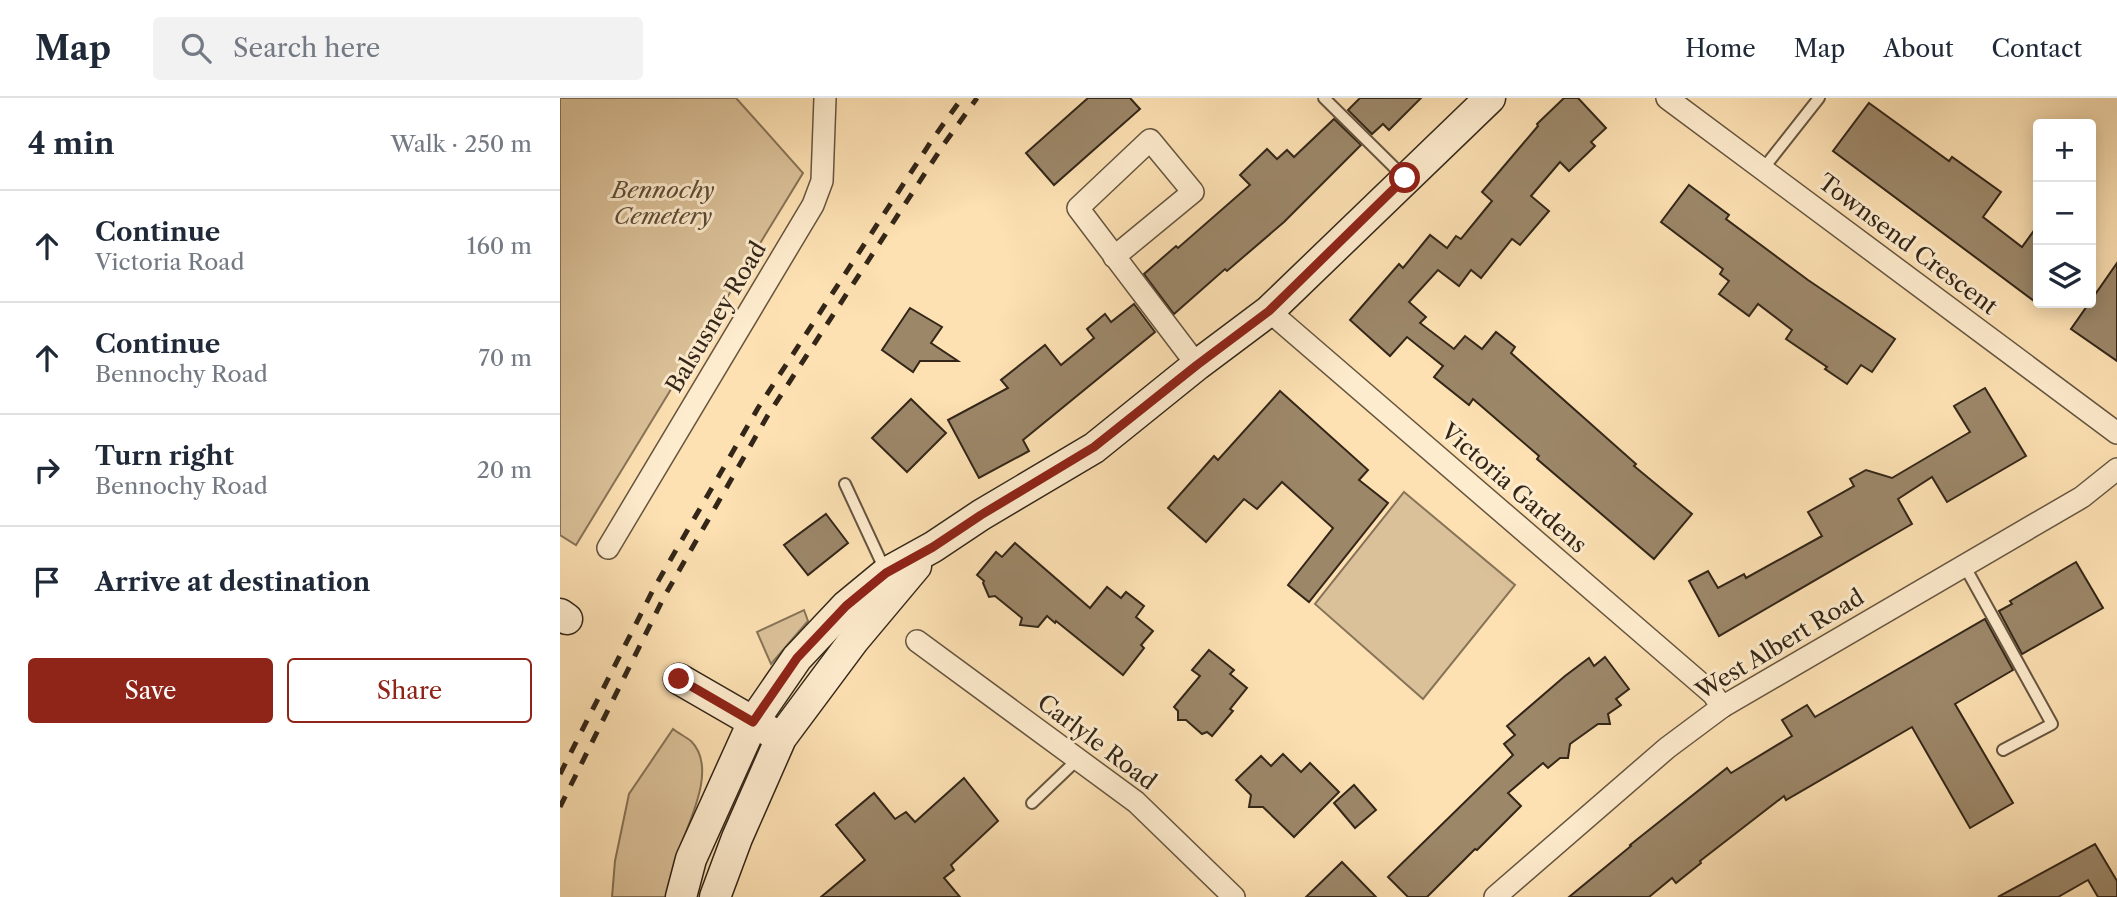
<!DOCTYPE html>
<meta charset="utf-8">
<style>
body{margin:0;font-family:"Libre Caslon Text",serif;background:#f2f2f3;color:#1f2937}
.controls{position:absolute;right:21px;top:21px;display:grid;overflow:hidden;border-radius:7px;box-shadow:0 4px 18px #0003}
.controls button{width:63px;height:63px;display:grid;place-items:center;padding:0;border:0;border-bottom:2px solid #e0e1e3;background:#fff;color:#1f2937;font:35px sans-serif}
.stop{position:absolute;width:21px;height:21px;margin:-16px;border:5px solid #8f2418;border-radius:50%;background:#fff}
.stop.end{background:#8f2418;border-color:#fff;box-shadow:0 2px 7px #0008}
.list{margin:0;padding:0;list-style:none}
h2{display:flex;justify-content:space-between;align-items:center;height:91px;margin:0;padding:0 28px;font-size:30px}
h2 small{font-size:23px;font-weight:400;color:#747a83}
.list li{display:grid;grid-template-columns:46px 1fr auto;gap:21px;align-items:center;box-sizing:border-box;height:112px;padding:0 28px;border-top:2px solid #e0e1e3}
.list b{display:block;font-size:26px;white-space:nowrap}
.list p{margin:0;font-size:23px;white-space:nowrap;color:#747a83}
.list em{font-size:23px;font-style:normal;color:#747a83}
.actions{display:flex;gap:14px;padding:21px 28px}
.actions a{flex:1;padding:16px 0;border:2px solid #8f2418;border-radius:7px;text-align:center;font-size:24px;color:#8f2418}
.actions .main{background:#8f2418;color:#fff}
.icon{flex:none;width:38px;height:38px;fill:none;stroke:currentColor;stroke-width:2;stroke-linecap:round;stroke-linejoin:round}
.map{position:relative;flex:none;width:1557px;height:799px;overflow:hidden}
header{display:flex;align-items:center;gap:42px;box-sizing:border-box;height:98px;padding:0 35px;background:#fff;border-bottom:2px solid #e0e1e3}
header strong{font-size:33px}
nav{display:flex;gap:38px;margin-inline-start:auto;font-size:24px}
.search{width:490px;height:63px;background:#f2f2f3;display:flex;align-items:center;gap:18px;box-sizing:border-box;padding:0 24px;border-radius:7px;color:#747a83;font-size:26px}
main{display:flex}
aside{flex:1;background:#fff}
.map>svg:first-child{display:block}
.green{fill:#dbc199;stroke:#877458;stroke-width:2}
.building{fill:#9c8769;stroke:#332618;stroke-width:2}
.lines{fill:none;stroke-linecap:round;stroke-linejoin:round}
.lane-casing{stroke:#66553f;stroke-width:14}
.street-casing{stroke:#66553f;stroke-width:24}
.secondary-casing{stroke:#332618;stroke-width:33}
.lane{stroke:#feecce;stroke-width:10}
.street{stroke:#feecce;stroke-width:21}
.secondary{stroke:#feecce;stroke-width:30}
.rail{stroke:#332618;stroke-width:5;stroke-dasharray:12 12;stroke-linecap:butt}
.route{stroke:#8f2418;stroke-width:9}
.labels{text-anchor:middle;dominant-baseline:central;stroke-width:6;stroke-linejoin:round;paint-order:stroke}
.park-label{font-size:23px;font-style:italic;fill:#5d4d38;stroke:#feecce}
.street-label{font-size:23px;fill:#332618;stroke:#feecce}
</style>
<header>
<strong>Map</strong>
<div class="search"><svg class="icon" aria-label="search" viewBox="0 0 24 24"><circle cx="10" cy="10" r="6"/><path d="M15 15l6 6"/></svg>Search here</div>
<nav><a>Home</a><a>Map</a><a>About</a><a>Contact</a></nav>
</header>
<main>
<aside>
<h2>4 min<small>Walk · 250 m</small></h2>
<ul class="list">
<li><svg class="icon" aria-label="ahead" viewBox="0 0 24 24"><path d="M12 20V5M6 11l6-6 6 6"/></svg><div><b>Continue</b><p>Victoria Road</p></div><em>160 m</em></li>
<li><svg class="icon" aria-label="ahead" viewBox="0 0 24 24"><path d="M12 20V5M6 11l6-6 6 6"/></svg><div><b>Continue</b><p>Bennochy Road</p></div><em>70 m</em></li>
<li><svg class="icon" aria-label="right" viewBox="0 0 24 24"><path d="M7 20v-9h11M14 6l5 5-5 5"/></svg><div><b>Turn right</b><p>Bennochy Road</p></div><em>20 m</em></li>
<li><svg class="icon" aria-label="arrive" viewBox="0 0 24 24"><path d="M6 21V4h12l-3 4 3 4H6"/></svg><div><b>Arrive at destination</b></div></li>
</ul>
<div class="actions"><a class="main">Save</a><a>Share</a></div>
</aside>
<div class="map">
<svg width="1557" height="799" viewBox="0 0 1557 799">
<rect width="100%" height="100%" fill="#fde1b3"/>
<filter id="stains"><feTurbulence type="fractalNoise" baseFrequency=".00286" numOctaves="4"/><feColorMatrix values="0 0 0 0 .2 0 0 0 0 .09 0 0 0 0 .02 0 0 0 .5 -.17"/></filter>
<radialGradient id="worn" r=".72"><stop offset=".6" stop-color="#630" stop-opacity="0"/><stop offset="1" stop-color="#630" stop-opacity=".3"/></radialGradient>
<g class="green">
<path d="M 0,0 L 176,0 L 243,75 L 16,447 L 0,437 Z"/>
<path d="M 844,394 L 955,487 L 863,601 L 755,506 Z"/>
<path d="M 244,512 L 248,523 L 211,566 L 197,534 Z"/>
<path d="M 113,631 C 118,635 126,639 131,643 C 158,670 129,723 119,752 C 114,767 110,783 106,799 L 52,799 L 55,763 L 69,696 Z"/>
</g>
<g class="building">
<path d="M 528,0 L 570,0 L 580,11 L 494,87 L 466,55 Z"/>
<path d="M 800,0 L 861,0 L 829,32 L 823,26 L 812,36 L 788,12 Z"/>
<path d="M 1004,0 L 1018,0 L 1046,30 L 1031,44 L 1035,48 L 1009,73 L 1000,64 L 971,98 L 989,113 L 960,147 L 952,141 L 921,180 L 911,172 L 899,188 L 878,172 L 849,204 L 866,219 L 860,225 L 894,251 L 905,238 L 922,251 L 936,234 L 955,249 L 951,255 L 1076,366 L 1074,368 L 1132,416 L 1094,461 L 977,361 L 979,358 L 913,301 L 909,307 L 874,279 L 883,268 L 847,239 L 830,258 L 790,222 L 839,166 L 843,170 L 870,137 L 887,150 L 896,138 L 901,141 L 932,103 L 922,94 L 978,28 L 977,26 Z"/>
<path d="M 1309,5 L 1389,63 L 1392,59 L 1441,94 L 1423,119 L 1462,149 L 1478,127 L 1478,206 L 1273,53 Z"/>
<path d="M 774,21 L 801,47 L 724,124 L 667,173 L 665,171 L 614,216 L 584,176 L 616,148 L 618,150 L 690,87 L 680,77 L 707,51 L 717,61 L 727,52 L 734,59 Z"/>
<path d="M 1129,87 L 1169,117 L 1166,121 L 1248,182 L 1335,241 L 1312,274 L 1301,267 L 1287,286 L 1265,271 L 1267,269 L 1226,241 L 1232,232 L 1198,206 L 1189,218 L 1159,196 L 1169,183 L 1160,176 L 1163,171 L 1101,124 Z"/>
<path d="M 1557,165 L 1557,263 L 1511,231 Z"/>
<path d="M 574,206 L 595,234 L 463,342 L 469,353 L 419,380 L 388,322 L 448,290 L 441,282 L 485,247 L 501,267 L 534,240 L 527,231 L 545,216 L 551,224 Z"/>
<path d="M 350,210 L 382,229 L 371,245 L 398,263 L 360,263 L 353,274 L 322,252 Z"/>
<path d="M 1425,290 L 1466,358 L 1387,404 L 1372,379 L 1338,401 L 1352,426 L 1159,538 L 1129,483 L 1148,473 L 1158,490 L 1184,476 L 1186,480 L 1262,438 L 1248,414 L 1294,388 L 1290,381 L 1306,372 L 1332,380 L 1410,334 L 1394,308 Z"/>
<path d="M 720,293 L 808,372 L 799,382 L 828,405 L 749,504 L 728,487 L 773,430 L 722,384 L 697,411 L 684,401 L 646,444 L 608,410 L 654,358 L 658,362 Z"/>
<path d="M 351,301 L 386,335 L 347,374 L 312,340 Z"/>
<path d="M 266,416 L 288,445 L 248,477 L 224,447 Z"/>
<path d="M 455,445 L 530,510 L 547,489 L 561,500 L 566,494 L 584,508 L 576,519 L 593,533 L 581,547 L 584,550 L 563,577 L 496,523 L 495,525 L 487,518 L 478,529 L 460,527 L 462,520 L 435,498 L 429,499 L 423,485 L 424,483 L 417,477 L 436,454 L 442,459 Z"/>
<path d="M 1516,464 L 1543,510 L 1462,556 L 1439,513 L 1452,506 L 1450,503 Z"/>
<path d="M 1425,521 L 1453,572 L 1395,606 L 1453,705 L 1410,730 L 1352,629 L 1226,702 L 1224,698 L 1140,763 L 1141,765 L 1116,785 L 1112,780 L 1089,799 L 1009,799 L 1071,748 L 1070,747 L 1167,670 L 1171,675 L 1232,638 L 1222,622 L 1247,607 L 1255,619 Z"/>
<path d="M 649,552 L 674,572 L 670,576 L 687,590 L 670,611 L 673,613 L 652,638 L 647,634 L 642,636 L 626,622 L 618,622 L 618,613 L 614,609 L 640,578 L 632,572 Z"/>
<path d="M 1045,559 L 1069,591 L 1056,601 L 1061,607 L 1048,616 L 1050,626 L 1038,626 L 1010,646 L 1008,660 L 1000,660 L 988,670 L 983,665 L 948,695 L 961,708 L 917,752 L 915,751 L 867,799 L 848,799 L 828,779 L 953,657 L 944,646 L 955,637 L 947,628 L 1005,578 L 1029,560 L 1034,568 Z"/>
<path d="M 723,656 L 741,674 L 750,665 L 779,694 L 734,739 L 703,709 L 689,709 L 691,697 L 676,682 L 701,658 L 711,668 Z"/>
<path d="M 404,680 L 438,723 L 391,767 L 394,772 L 384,780 L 400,799 L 261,799 L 305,762 L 276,727 L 314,695 L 335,721 L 346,714 L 355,724 Z"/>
<path d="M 794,687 L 816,712 L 795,730 L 774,705 Z"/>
<path d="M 1535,746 L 1557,783 L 1557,799 L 1538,799 L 1528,782 L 1498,799 L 1438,799 Z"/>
<path d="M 782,764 L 816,799 L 746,799 Z"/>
</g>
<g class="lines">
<defs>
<g id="lane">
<path d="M 764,0 L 845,80"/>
<path d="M 1203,71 L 1259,0"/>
<path d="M 285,386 L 325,472"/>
<path d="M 1404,467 L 1492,626 L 1443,652"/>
<path d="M 472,705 L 518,661"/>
</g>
<g id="street">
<path d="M 1107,0 L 1557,335"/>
<path d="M 554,159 L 633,94 L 590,42 L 518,110 L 637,267"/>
<path d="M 709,213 L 1153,596 L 1162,609"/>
<path d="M 48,450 L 253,107 L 262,83 L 265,0"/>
<path d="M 357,543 L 576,704 L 674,799"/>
<path d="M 935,799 L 1107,650 L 1162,609 L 1522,399 L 1557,371"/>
</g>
<g id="secondary">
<path d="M 0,516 L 7,521"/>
<path d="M 119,581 L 209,633"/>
<path d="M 121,799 L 131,761 L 193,624 L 237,560 L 286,508 L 326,475 L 373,449 L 421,417 L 534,350 L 637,267 L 709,213 L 930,0"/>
<path d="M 155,799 L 177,740 L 221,640 L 294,542 L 356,468"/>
</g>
</defs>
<use href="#lane" class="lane-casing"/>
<use href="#street" class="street-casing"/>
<use href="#secondary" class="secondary-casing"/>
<use href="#lane" class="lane"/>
<use href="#street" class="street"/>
<use href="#secondary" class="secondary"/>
<g class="rail">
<path d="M 0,676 L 93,492 L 198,310 L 372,42 L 402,0"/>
<path d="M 0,709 L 104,499 L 208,317 L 384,46 L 417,0"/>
</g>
</g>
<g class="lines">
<path class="route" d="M 119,581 L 193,624 L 237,560 L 286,508 L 326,475 L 373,449 L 421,417 L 534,349 L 637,267 L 709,213 L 845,80"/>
</g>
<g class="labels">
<g class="park-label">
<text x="103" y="92">Bennochy<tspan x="103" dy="26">Cemetery</tspan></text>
</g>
<g class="street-label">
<text transform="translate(1348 146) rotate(37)">Townsend Crescent</text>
<text transform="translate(156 219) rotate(-59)">Balsusney Road</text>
<text transform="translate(954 390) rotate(41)">Victoria Gardens</text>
<text transform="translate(1220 546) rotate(-31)">West Albert Road</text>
<text transform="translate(537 644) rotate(37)">Carlyle Road</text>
</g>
</g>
<rect width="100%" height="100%" filter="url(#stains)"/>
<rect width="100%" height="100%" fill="url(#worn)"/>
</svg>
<div class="controls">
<button>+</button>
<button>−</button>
<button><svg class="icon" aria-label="layers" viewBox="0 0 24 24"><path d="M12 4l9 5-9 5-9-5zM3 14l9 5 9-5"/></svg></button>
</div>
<div class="stop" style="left:845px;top:80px"></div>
<div class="stop end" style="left:119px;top:581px"></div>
</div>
</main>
